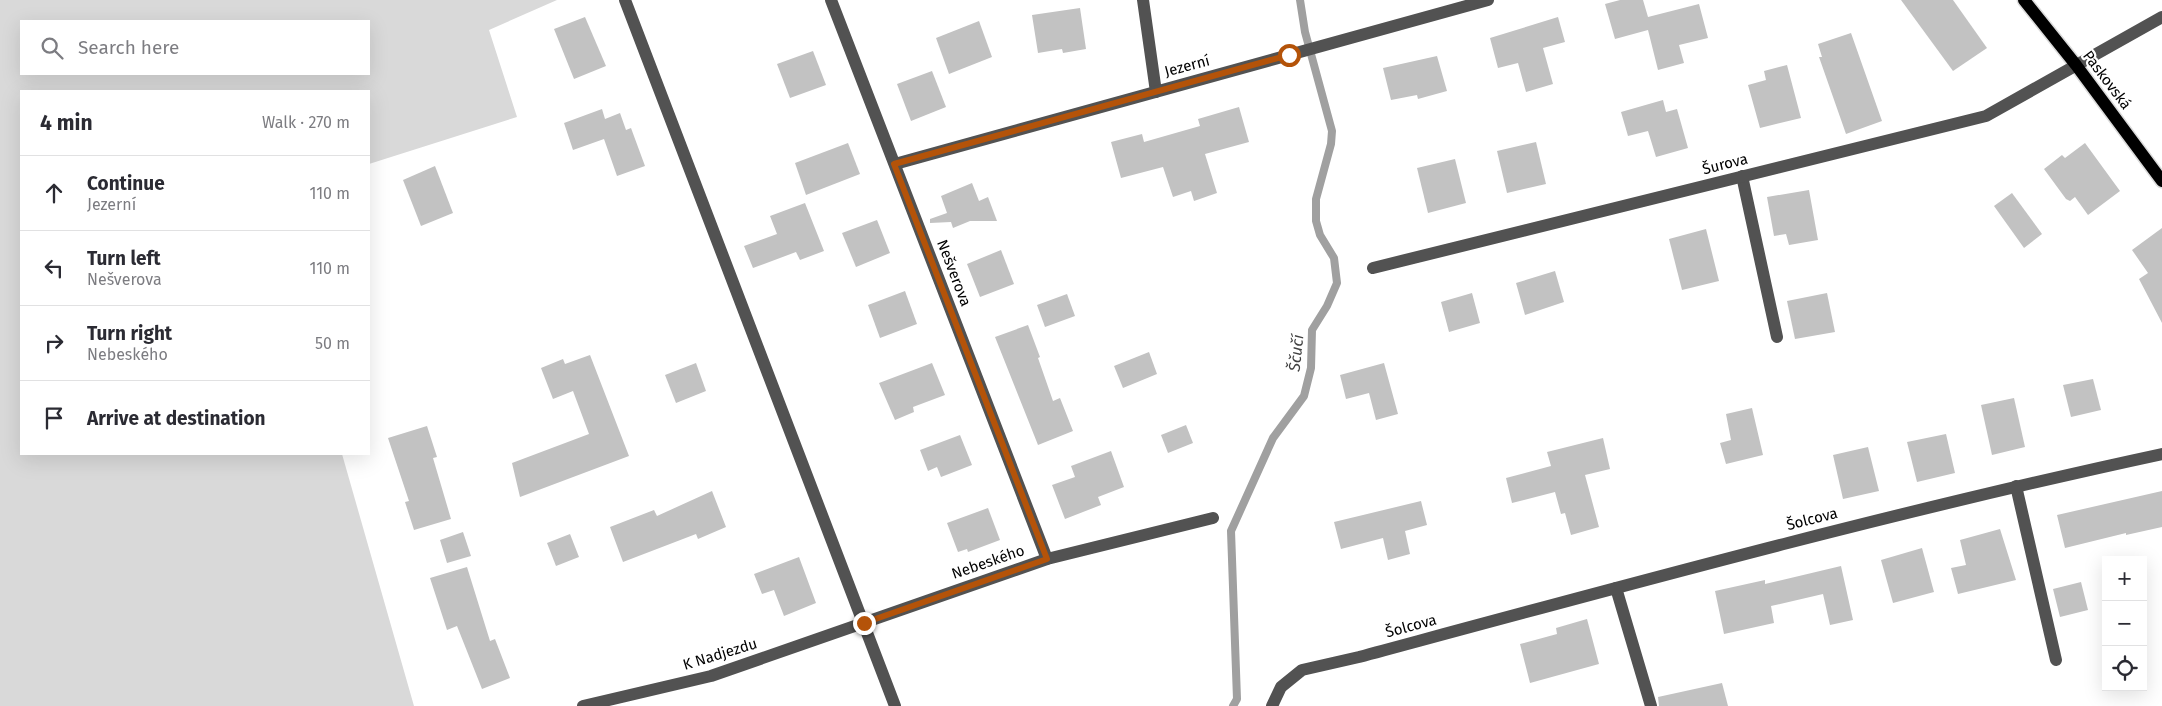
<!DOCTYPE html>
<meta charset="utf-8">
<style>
body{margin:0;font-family:"Fira Sans",sans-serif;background:#f2f2f3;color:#2b2b33}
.controls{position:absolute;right:15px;bottom:15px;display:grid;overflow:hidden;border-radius:0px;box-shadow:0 5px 20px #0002}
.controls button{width:45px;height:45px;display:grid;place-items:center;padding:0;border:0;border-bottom:1px solid #e1e1e2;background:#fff;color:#2b2b33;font:25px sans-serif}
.stop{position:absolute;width:15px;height:15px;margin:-11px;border:4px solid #b45309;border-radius:50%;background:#fff}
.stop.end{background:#b45309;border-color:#fff;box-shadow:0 1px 5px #0008}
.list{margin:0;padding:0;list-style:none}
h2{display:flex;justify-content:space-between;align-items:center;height:65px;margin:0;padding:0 20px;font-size:21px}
h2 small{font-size:16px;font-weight:400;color:#7c7c81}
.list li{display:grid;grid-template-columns:32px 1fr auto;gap:15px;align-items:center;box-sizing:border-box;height:75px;padding:0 20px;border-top:1px solid #e1e1e2}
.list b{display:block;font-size:19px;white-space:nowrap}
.list p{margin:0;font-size:16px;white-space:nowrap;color:#7c7c81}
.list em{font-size:16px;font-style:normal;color:#7c7c81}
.icon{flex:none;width:28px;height:28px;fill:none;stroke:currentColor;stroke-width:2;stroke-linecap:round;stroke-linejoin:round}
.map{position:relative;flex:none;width:2162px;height:706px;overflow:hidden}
.search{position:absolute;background:#fff;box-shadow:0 5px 20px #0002;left:20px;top:20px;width:350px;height:55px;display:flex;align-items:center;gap:12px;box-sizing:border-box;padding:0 18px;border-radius:0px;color:#7c7c81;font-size:19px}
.panel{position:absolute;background:#fff;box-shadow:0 5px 20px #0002;left:20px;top:90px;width:350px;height:365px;border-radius:0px}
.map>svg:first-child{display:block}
.green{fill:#d9d9d9;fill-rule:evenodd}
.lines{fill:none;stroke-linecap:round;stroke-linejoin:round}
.stream{stroke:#a0a0a0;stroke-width:8}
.building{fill:#c2c2c2}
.major-casing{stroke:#dbdbdb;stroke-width:15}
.minor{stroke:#525252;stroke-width:12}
.major{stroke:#000;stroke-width:12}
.route{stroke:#b45309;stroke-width:6}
.labels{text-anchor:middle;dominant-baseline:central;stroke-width:4.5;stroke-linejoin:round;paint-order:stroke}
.street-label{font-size:15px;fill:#000;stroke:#fff}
.water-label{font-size:16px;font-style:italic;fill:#414141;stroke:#fff}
</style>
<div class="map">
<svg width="2162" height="706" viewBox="0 0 2162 706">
<rect width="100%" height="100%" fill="#fff"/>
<path class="green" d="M 0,0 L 557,0 L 489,30 L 517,117 L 369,164 L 369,91 L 21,91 L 21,454 L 342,454 L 414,706 L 0,706 ZM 21,21 L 369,21 L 369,74 L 21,74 Z"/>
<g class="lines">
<path class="stream" d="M 1233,706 L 1237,699 L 1231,531 L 1273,438 L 1304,396 L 1311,368 L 1312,330 L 1327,306 L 1337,283 L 1334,258 L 1320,235 L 1316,221 L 1316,199 L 1331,144 L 1332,131 L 1305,32 L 1300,0"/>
</g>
<g class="building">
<path d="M 1620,0 L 1643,0 L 1648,17 L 1699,4 L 1708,38 L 1679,45 L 1684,63 L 1658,70 L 1648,30 L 1615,39 L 1605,4 Z"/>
<path d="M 1901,0 L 1953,0 L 1987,48 L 1953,71 Z"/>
<path d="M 1080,8 L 1086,49 L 1063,53 L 1062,49 L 1038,53 L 1032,15 Z"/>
<path d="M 585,17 L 606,66 L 574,79 L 554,29 Z"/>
<path d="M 1558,17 L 1565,42 L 1543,48 L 1553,84 L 1526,92 L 1518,63 L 1498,68 L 1490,38 Z"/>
<path d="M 979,21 L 992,57 L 949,74 L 936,38 Z"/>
<path d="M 1851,33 L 1882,121 L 1846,134 L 1819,57 L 1822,57 L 1818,44 Z"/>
<path d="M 813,51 L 826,85 L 790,98 L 777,64 Z"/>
<path d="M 1437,56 L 1447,91 L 1418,99 L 1417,95 L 1391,100 L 1383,68 Z"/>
<path d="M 1787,65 L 1801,118 L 1760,128 L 1748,85 L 1766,80 L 1764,71 Z"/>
<path d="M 932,71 L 946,107 L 911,121 L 897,84 Z"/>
<path d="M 1663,100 L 1666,112 L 1677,109 L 1688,148 L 1656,157 L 1648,131 L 1628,136 L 1621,112 Z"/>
<path d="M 1239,107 L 1249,142 L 1205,154 L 1217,193 L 1194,201 L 1191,191 L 1173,197 L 1163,167 L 1121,178 L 1111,142 L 1142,134 L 1144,142 L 1200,126 L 1198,119 Z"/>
<path d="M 602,109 L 605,119 L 620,113 L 626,130 L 631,128 L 645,166 L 617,176 L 604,139 L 573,150 L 564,123 Z"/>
<path d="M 1536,142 L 1546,184 L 1507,193 L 1497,151 Z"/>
<path d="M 848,143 L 860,174 L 806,195 L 795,163 Z"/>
<path d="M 2085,143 L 2120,191 L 2088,215 L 2075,197 L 2070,201 L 2066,199 L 2044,169 L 2062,155 L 2065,158 Z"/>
<path d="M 1455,159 L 1466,203 L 1428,213 L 1417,168 Z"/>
<path d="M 435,166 L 453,213 L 421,226 L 403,180 Z"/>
<path d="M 972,183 L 979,201 L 988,197 L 997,221 L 970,221 L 953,228 L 951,222 L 930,223 L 930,219 L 947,213 L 941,196 Z"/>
<path d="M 1809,190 L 1818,240 L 1789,245 L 1786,234 L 1774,236 L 1767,197 Z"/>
<path d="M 2012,193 L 2042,234 L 2024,248 L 1994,206 Z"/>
<path d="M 805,203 L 824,251 L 800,260 L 796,252 L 753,268 L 744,246 L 777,234 L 770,216 Z"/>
<path d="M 877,220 L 890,253 L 856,267 L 842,233 Z"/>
<path d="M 2162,228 L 2162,323 L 2139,279 L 2148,273 L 2132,250 Z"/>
<path d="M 1706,229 L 1719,281 L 1682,290 L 1669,239 Z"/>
<path d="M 1001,250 L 1014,284 L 980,297 L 967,264 Z"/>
<path d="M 1555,271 L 1564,302 L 1525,315 L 1516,283 Z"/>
<path d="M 905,291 L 917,324 L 880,338 L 868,305 Z"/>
<path d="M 1472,293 L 1480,323 L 1449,332 L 1441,302 Z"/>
<path d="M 1827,293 L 1835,332 L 1795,339 L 1787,301 Z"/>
<path d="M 1067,294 L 1075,316 L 1045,327 L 1037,305 Z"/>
<path d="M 1028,325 L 1040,357 L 1038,358 L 1053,401 L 1060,398 L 1073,431 L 1038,445 L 995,337 Z"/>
<path d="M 1149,352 L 1157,374 L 1123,388 L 1114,366 Z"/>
<path d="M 590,355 L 629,456 L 520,497 L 512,463 L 589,434 L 573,391 L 553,399 L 541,368 L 563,359 L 565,364 Z"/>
<path d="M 696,363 L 706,391 L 676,403 L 665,375 Z"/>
<path d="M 932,363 L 945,395 L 913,407 L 914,412 L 895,420 L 879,383 Z"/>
<path d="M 1384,363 L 1398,414 L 1376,420 L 1369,393 L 1346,399 L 1340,375 Z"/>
<path d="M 2093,379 L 2101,410 L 2071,417 L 2063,385 Z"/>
<path d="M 2014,398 L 2025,447 L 1992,455 L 1981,405 Z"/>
<path d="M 1752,408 L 1763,455 L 1726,464 L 1720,443 L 1731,440 L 1726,414 Z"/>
<path d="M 1186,425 L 1193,443 L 1168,453 L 1161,435 Z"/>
<path d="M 427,426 L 437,457 L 433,458 L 451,519 L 414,530 L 405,502 L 409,501 L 388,438 Z"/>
<path d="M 1946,434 L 1955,473 L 1917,482 L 1907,442 Z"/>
<path d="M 960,435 L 972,465 L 941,477 L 937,467 L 928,471 L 920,450 Z"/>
<path d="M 1603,438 L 1610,469 L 1585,475 L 1599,527 L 1571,535 L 1565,513 L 1561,514 L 1555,492 L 1512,503 L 1506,478 L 1551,466 L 1547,452 Z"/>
<path d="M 1868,447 L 1879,491 L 1843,499 L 1833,455 Z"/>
<path d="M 1111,451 L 1124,487 L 1098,497 L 1101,505 L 1065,519 L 1052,485 L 1075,477 L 1071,466 Z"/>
<path d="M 712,491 L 726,527 L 698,539 L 696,534 L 623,562 L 610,527 L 654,510 L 657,516 Z"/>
<path d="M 2162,491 L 2162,527 L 2126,535 L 2126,533 L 2065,548 L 2057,515 Z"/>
<path d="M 1421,501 L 1427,525 L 1405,531 L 1410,554 L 1388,560 L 1383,538 L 1341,549 L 1334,522 Z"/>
<path d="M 988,508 L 1000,540 L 968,552 L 967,549 L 958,552 L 947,523 Z"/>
<path d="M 2000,529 L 2016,580 L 1958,594 L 1951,568 L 1966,565 L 1960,540 Z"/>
<path d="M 463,532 L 471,556 L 447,563 L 440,540 Z"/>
<path d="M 570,534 L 579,557 L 556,566 L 547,543 Z"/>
<path d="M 1922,548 L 1934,592 L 1893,603 L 1881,560 Z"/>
<path d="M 799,557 L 816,603 L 784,616 L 774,590 L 762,594 L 754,574 Z"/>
<path d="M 1841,566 L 1853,620 L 1830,625 L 1823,594 L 1771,606 L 1774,623 L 1724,634 L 1715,591 L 1765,580 L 1765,584 Z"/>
<path d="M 467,567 L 490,641 L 495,639 L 510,678 L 482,689 L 457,626 L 447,630 L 430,578 Z"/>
<path d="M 2081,582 L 2088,610 L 2060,617 L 2053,589 Z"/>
<path d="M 1587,619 L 1599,664 L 1530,683 L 1520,644 L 1557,634 L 1556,628 Z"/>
<path d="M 1722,683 L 1728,706 L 1659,706 L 1658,697 Z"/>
</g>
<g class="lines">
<defs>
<path id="major" d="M 2024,0 L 2076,65 L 2162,181"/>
</defs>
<use href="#major" class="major-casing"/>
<g class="minor">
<path d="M 625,0 L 895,706"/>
<path d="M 831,0 L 1047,559"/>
<path d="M 1143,0 L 1156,92"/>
<path d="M 895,164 L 1488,0"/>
<path d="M 1742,176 L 1777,337"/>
<path d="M 1373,268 L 1986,116 L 2162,17"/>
<path d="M 2016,486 L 2056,660"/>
<path d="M 1616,588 L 1651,706"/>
<path d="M 583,706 L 711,676 L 1047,559 L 1213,518"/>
<path d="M 1272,706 L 1281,687 L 1302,670 L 1359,657 C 1626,585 1892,512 2162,454"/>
</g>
<use href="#major" class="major"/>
</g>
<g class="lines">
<path class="route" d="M 864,623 L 1047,559 L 894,164 L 1289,55"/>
</g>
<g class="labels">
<g class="street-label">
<text transform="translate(1187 66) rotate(-15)">Jezerní</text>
<text transform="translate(2107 80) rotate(53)">Paskovská</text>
<text transform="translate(1725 164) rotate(-14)">Šurova</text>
<text transform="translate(954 273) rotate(69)">Nešverova</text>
<text transform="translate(1812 519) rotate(-14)">Šolcova</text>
<text transform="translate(988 562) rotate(-19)">Nebeského</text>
<text transform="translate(1411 626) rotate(-15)">Šolcova</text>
<text transform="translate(720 654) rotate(-17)">K Nadjezdu</text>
</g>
<g class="water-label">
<text transform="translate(1296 353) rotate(-84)">Ščučí</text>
</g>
</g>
</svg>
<div class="controls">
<button>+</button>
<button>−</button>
<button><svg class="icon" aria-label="locate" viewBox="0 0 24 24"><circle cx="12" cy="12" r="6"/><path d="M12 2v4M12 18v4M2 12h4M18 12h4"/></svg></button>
</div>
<div class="stop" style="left:1289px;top:55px"></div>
<div class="stop end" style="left:864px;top:623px"></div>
<div class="search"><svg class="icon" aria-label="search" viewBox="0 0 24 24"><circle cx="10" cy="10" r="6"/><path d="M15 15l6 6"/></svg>Search here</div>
<section class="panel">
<h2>4 min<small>Walk · 270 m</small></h2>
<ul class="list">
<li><svg class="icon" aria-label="ahead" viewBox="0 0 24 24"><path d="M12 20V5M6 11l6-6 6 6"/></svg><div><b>Continue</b><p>Jezerní</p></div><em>110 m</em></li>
<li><svg class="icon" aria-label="left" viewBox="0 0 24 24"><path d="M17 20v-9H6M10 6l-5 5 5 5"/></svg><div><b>Turn left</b><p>Nešverova</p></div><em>110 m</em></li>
<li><svg class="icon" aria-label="right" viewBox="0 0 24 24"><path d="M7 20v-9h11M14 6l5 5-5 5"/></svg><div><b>Turn right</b><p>Nebeského</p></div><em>50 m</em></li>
<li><svg class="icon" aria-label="arrive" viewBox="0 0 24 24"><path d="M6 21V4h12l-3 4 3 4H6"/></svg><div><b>Arrive at destination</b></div></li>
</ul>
</section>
</div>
